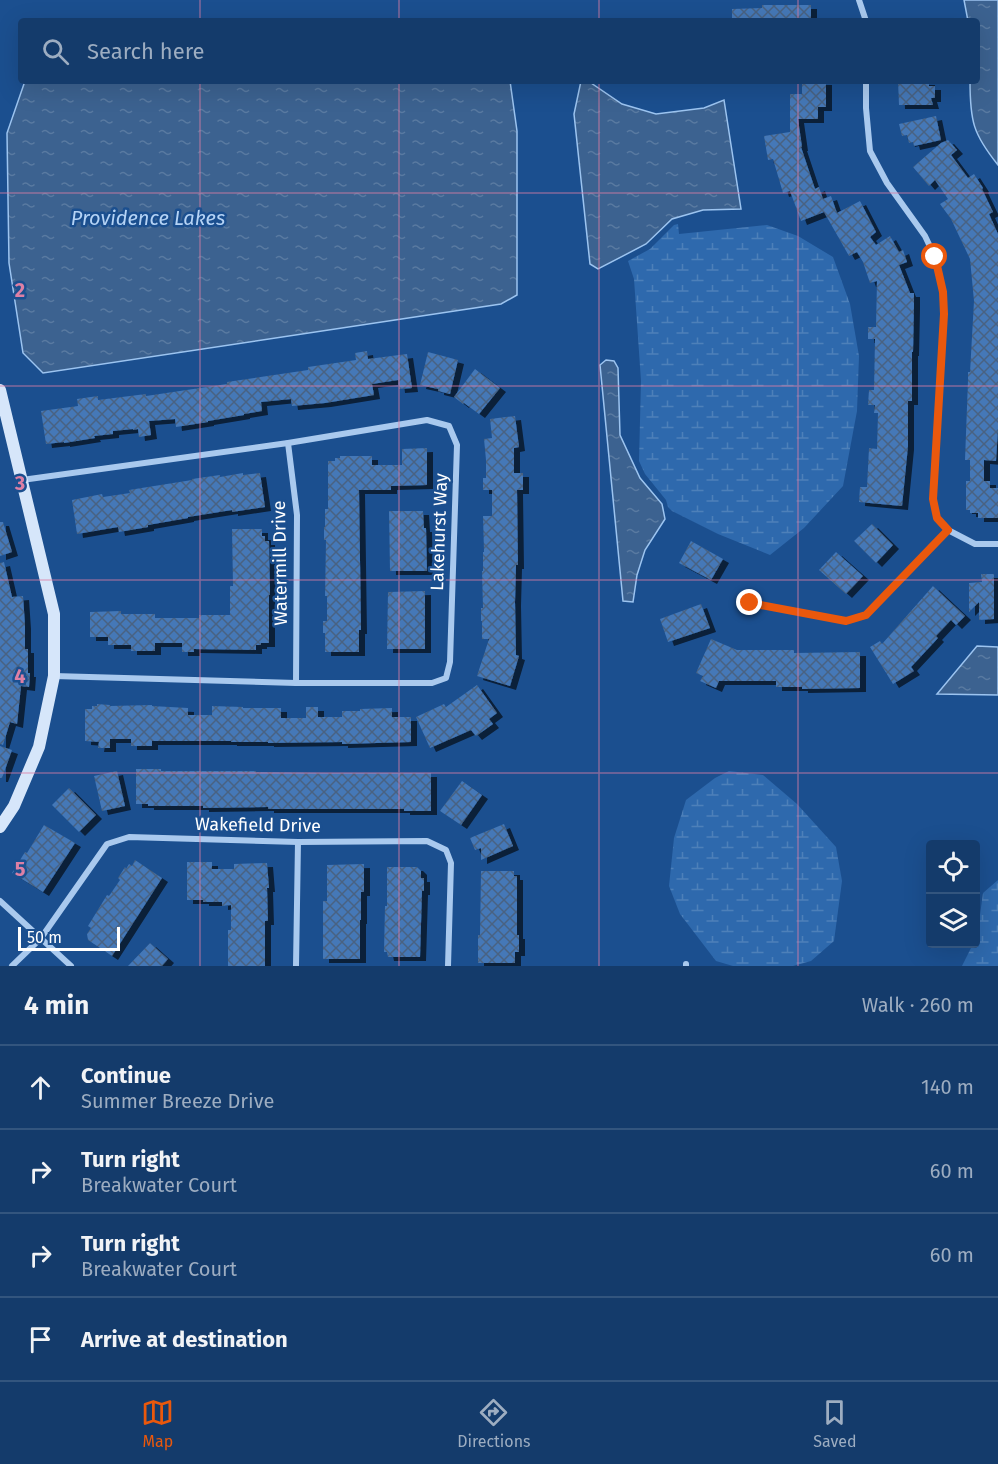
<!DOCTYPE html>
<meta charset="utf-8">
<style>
body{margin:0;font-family:"Fira Sans",sans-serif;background:#1d4271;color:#f1f3f6}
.controls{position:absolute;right:18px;bottom:18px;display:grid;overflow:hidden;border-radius:6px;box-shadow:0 6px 24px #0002}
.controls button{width:54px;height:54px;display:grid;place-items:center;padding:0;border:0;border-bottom:2px solid #33557e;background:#143b6b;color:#f1f3f6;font:30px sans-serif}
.scale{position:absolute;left:18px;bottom:15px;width:102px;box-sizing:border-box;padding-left:6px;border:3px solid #fff;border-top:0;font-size:16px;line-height:21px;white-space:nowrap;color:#fff;-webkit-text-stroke:4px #1b4f8f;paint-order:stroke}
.stop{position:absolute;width:18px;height:18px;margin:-14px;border:4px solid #ea580c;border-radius:50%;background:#fff}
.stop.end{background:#ea580c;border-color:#fff;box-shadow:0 2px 6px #0008}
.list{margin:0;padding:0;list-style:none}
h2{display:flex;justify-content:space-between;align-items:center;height:78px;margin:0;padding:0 24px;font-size:26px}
h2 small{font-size:20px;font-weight:400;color:#9dadc1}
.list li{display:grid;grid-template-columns:39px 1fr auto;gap:18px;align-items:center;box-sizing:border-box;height:84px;padding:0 24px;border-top:2px solid #33557e}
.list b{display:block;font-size:22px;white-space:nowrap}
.list p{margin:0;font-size:20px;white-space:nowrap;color:#9dadc1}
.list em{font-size:20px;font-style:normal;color:#9dadc1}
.icon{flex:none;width:33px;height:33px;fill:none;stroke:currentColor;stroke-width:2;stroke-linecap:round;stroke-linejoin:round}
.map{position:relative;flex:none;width:998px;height:966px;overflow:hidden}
.search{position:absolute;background:#143b6b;box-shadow:0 6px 24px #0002;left:18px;right:18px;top:18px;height:66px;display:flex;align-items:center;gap:15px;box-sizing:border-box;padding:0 21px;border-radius:6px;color:#9dadc1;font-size:22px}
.sheet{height:414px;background:#143b6b}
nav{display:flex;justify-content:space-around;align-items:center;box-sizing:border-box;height:84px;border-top:2px solid #33557e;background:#143b6b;font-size:16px;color:#9dadc1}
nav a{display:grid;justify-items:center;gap:3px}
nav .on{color:#ea580c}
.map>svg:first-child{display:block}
.wetland{fill:url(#wetland-marsh)}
.water{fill:url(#water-ripples);stroke:#9cc4f0;stroke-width:1.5}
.building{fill:url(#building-cross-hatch);filter:url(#shadow)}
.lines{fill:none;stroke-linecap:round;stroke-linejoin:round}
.street{stroke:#a9c9ee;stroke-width:6}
.secondary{stroke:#d6e6fa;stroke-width:12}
.route{stroke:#ea580c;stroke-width:8}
.grid{fill:none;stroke:#dd80a5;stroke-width:1.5;stroke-opacity:0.55}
.labels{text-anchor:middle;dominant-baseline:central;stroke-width:5;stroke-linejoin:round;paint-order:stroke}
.street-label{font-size:18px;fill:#fff;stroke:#1b4f8f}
.water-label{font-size:20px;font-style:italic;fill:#b5d3f5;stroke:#1b4f8f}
.grid-label{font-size:20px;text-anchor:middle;font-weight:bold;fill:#dd80a5;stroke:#1b4f8f;stroke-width:5;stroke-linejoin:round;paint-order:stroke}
</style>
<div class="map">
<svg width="998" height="966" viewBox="0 0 998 966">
<defs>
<pattern id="wetland-marsh" width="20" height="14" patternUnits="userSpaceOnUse" patternTransform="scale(1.5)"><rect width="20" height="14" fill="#2e69ad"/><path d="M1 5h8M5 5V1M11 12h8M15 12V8" fill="none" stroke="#4d80b9"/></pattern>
<pattern id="water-ripples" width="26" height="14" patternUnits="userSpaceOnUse" patternTransform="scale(1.5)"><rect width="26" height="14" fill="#3c6290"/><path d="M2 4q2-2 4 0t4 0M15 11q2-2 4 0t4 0" fill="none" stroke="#597aa1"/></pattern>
<pattern id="building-cross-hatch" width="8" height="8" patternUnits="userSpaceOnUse" patternTransform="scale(1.5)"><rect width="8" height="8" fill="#4478b7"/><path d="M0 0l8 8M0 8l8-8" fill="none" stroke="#486282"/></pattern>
<filter id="shadow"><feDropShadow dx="6" dy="4" stdDeviation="0" flood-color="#0009"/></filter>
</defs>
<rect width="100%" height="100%" fill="#1b4f8f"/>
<g class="wetland">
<path d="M 678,224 L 679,234 L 767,225 L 798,236 L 833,257 L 850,304 L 859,356 L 857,411 L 843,486 L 804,528 L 770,555 L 718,534 L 672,511 L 668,507 L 666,500 L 645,474 L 639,461 L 641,381 L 634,279 L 628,261 L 650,249 L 674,225 Z"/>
<path d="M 729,771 L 763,775 L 797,804 L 836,847 L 842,881 L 834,941 L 811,961 L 793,966 L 733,966 L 716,961 L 680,914 L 669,886 L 674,838 L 686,800 L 715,778 Z"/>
<path d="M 998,880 L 998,966 L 962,966 L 973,944 L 976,944 L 983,893 Z"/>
</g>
<g class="water">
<path d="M 964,0 L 998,0 L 998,165 C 973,134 970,121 970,81 L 977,81 L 977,21 L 968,21 Z"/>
<path d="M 25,81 L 510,81 L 517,131 L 517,295 L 501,304 L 43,373 L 23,353 L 9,263 L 7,133 Z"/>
<path d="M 581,81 L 588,81 L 622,104 L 656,114 L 704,108 L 724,100 L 741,209 L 703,210 L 672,219 L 646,244 L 598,269 L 590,264 L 574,114 Z"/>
<path d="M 606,360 L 614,361 L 618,368 L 620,435 L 640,478 L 662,504 L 665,519 L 645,550 L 637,575 L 633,602 L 623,601 L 600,365 Z"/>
<path d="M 977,646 L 998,647 L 998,695 L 937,694 Z"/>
</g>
<g class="building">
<path d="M 762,5 L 811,5 L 811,21 L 732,21 L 732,9 L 762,8 Z"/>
<path d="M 802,81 L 826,81 L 826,107 L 818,107 L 818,119 L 798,119 L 802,147 L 801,147 L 815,189 L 819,187 L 823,199 L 831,196 L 837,213 L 860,201 L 876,232 L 870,237 L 876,245 L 890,236 L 899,252 L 903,250 L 907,262 L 899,265 L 910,293 L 914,293 L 914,305 L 913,352 L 912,352 L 912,401 L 908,401 L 908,446 L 902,506 L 859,502 L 860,487 L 867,487 L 869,448 L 877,449 L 878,413 L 874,413 L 875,405 L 868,405 L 869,390 L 874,390 L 875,339 L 868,339 L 868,327 L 876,327 L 877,281 L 870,283 L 863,262 L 857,252 L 849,256 L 824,212 L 801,221 L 790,191 L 783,193 L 773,159 L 768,160 L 764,136 L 790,132 L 790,94 L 802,94 Z"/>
<path d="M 898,81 L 929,81 L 929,86 L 935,86 L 935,98 L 931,98 L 933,105 L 899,105 Z"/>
<path d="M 936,116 L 941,140 L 914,146 L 913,142 L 909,143 L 907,135 L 902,136 L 899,124 Z"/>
<path d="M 948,140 L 957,150 L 951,155 L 968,178 L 974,174 L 983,188 L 982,189 L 993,212 L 989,214 L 998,234 L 998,429 L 996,461 L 984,460 L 984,481 L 990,481 L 990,488 L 998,488 L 998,518 L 978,518 L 978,513 L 970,513 L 970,510 L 966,510 L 966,481 L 970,481 L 970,460 L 965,460 L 968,380 L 968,372 L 970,372 L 974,301 L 970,259 L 951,219 L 940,204 L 948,199 L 935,180 L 929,186 L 913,167 L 941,143 Z"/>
<path d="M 367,351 L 368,359 L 407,354 L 412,388 L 399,389 L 398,380 L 372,384 L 374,395 L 325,403 L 292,406 L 291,399 L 261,402 L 262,411 L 244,414 L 244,415 L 208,421 L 208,422 L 176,427 L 175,419 L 149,421 L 151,435 L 139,437 L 138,429 L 133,430 L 133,429 L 113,431 L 113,434 L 94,436 L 95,438 L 64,443 L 64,442 L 46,444 L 41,411 L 78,406 L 77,399 L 98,396 L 98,400 L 146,394 L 146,396 L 227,384 L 227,382 L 308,370 L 308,367 L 356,360 L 355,353 Z"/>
<path d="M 428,352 L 458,360 L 450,394 L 438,391 L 438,389 L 420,385 Z"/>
<path d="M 475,369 L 500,388 L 479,414 L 464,403 L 463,404 L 454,397 Z"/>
<path d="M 515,416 L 519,447 L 514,448 L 514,473 L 523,473 L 523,490 L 517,490 L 518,565 L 516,565 L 515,602 L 516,655 L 519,656 L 510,686 L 477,676 L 489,639 L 482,639 L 482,621 L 481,621 L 481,608 L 483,608 L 482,571 L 483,571 L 483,552 L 484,552 L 483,516 L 492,516 L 492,490 L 483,490 L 483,478 L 486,478 L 486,460 L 484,439 L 492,438 L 490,419 Z"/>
<path d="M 427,448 L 427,485 L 391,486 L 391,490 L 359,490 L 361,630 L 359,630 L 359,652 L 325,652 L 325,633 L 323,633 L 323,621 L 327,621 L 327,596 L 325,596 L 326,540 L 324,540 L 324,527 L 325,527 L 325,509 L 328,509 L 328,461 L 335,461 L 335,458 L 340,458 L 340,456 L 372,456 L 372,465 L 402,465 L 402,449 Z"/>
<path d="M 243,473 L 243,475 L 260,473 L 265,507 L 232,512 L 232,510 L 188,517 L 188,518 L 148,525 L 148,527 L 119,532 L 118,527 L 77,534 L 72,500 L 102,494 L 103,497 L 130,493 L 129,490 L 192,480 L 192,479 L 220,475 L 220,477 Z"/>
<path d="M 389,511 L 423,511 L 424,528 L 426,528 L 427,571 L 390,571 Z"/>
<path d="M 0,522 L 3,522 L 12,552 L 0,556 Z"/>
<path d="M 872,524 L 893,545 L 876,563 L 854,541 Z"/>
<path d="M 232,529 L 262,529 L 262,536 L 265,536 L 265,541 L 269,541 L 270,595 L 269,595 L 269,643 L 261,643 L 261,645 L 256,645 L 256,650 L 194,649 L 194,652 L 182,652 L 182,643 L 155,643 L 155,651 L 131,651 L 131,645 L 108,645 L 108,637 L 90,637 L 90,612 L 121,611 L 121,614 L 155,614 L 155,618 L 199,618 L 199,615 L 230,615 L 230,586 L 233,586 Z"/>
<path d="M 691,541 L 723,559 L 711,580 L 679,563 Z"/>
<path d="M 836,552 L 863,576 L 846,594 L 819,570 Z"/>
<path d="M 4,562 L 12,597 L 23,596 L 25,625 L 25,649 L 28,649 L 28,673 L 30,673 L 29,687 L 21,686 L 17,724 L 10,722 L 3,745 L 0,744 L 0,563 Z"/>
<path d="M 981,574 L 994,574 L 994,619 L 979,620 L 979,602 L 969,612 L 969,583 L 982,582 Z"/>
<path d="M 933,586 L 965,616 L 956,625 L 951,620 L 936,636 L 938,638 L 911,667 L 914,671 L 893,684 L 870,647 L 880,641 L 882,644 Z"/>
<path d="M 425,591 L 425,649 L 387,649 L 388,592 Z"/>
<path d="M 701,604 L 710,628 L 668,642 L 660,619 Z"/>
<path d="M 711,639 L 737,650 L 794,650 L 794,653 L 860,652 L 860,688 L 802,689 L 802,687 L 776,687 L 776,681 L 719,681 L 716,688 L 700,681 L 703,676 L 696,673 Z"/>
<path d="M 477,685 L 497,713 L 489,719 L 493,724 L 476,736 L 471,730 L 430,748 L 416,717 L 444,704 L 446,707 Z"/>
<path d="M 97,704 L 110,705 L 110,706 L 152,705 L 152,706 L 188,708 L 188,715 L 212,715 L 212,706 L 243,707 L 243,708 L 281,708 L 281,718 L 306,718 L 306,707 L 318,707 L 318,717 L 342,717 L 342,711 L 360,711 L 360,709 L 392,708 L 392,717 L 411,717 L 411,742 L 342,744 L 342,742 L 268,743 L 268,742 L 231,742 L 231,741 L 152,741 L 152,746 L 131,746 L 131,739 L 110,739 L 110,748 L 98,748 L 99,742 L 85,741 L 85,709 L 92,709 L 92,706 L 97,706 Z"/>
<path d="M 0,746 L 12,750 L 2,778 L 0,778 Z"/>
<path d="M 136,769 L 161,769 L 161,771 L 256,771 L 256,772 L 328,773 L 431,773 L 431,811 L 404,811 L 404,809 L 268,809 L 268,807 L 203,808 L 203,806 L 148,806 L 148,804 L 136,804 Z"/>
<path d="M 117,771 L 125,806 L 102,811 L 94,776 Z"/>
<path d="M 462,781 L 482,795 L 461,825 L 440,811 Z"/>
<path d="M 69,788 L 96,815 L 79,832 L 52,805 Z"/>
<path d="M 504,824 L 513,846 L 481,860 L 481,848 L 475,850 L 470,838 Z"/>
<path d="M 44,825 L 75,843 L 43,892 L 12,873 L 25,852 L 27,853 Z"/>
<path d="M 135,860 L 162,878 L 112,956 L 88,940 L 87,934 L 91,928 L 88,926 L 107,895 L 109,896 L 120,880 L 118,878 L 125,867 L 126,869 L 129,864 L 132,866 Z"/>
<path d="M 187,862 L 212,862 L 212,869 L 234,869 L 234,864 L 267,863 L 269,888 L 267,888 L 268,921 L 265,921 L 265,966 L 228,966 L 228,930 L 231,930 L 231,905 L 222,906 L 222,902 L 203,902 L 203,900 L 187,900 Z"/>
<path d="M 364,864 L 364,892 L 361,892 L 361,920 L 360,920 L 360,959 L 323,959 L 323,901 L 327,901 L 327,865 Z"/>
<path d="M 387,867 L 417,867 L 421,871 L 421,878 L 424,878 L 424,891 L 422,891 L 420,957 L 388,957 L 387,952 L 384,952 L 385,906 L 387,906 Z"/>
<path d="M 481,871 L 514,871 L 514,876 L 517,876 L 517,935 L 519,935 L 519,952 L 515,952 L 515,963 L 478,963 L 478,935 L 480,935 Z"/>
<path d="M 150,943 L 168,959 L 162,966 L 128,966 Z"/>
</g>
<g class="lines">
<g class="street">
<path d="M 859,0 L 866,21"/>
<path d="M 866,81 L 866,108 L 870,151 L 887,183 L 925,236 L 935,257 L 943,292 L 944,314 L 933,499 L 937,518 L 948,530 L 975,544 L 998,544"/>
<path d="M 288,443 L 297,515 L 296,683"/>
<path d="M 22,480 L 288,443 L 427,420 L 449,426 L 457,445 L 450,662 L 446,678 L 432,683 L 296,683 L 54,676"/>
<path d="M 750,603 L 846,621 L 866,615 L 948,530"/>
<path d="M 0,901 L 71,966"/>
<path d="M 12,966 L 41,938 L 107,844 L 129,837 L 298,842 L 427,841 L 446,850 L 451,863 L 448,966"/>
<path d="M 296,966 L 298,842"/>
<path d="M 686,966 L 686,964"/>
</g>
<path class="secondary" d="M 0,390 L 54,614 L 54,676 L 39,747 L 14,806 L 0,827"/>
</g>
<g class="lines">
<path class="route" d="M 750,603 L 846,621 L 866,615 L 948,530 L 937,518 L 933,499 L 944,314 L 943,292 L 935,257"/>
</g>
<path class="grid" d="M 200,0 L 200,21M 399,0 L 399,21M 599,0 L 599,21M 798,0 L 798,21M 200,81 L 200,966M 399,81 L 399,966M 599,81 L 599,966M 798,81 L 798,966M 0,193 L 998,193M 0,386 L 998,386M 0,580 L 998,580M 0,773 L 998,773"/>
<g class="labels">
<g class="street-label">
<text transform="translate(439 532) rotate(-88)">Lakehurst Way</text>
<text transform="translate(280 563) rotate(-91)">Watermill Drive</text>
<text transform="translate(258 825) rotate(1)">Wakefield Drive</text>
</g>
<g class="water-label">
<text x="148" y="218">Providence Lakes</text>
</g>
</g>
<g class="grid-label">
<text x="20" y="297">2</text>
<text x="20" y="490">3</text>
<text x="20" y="683">4</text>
<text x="20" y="876">5</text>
</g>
</svg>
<div class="controls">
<button><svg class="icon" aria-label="locate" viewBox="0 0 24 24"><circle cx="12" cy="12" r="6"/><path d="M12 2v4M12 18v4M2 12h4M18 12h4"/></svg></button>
<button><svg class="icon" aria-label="layers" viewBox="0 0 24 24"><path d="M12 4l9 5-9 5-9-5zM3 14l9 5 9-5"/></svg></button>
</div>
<div class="scale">50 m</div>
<div class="stop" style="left:935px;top:257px"></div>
<div class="stop end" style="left:750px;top:603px"></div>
<div class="search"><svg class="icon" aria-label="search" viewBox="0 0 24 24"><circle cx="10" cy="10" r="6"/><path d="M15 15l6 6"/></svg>Search here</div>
</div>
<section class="sheet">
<h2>4 min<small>Walk · 260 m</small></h2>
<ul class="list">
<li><svg class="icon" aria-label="ahead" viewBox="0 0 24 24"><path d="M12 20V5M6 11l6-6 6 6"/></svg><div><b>Continue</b><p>Summer Breeze Drive</p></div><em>140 m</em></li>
<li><svg class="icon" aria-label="right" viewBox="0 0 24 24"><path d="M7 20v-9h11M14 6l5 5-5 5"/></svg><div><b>Turn right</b><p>Breakwater Court</p></div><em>60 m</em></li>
<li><svg class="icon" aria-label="right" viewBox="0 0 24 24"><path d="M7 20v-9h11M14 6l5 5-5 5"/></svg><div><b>Turn right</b><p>Breakwater Court</p></div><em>60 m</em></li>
<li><svg class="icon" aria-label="arrive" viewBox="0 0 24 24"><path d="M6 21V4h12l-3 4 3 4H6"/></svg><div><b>Arrive at destination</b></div></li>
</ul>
</section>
<nav>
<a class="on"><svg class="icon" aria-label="map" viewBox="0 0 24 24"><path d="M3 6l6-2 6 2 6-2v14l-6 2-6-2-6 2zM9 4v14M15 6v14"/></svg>Map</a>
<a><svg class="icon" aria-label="directions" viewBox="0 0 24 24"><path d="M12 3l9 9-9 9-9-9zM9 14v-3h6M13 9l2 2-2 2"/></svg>Directions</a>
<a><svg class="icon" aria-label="saved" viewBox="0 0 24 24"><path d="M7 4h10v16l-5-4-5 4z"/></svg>Saved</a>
</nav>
